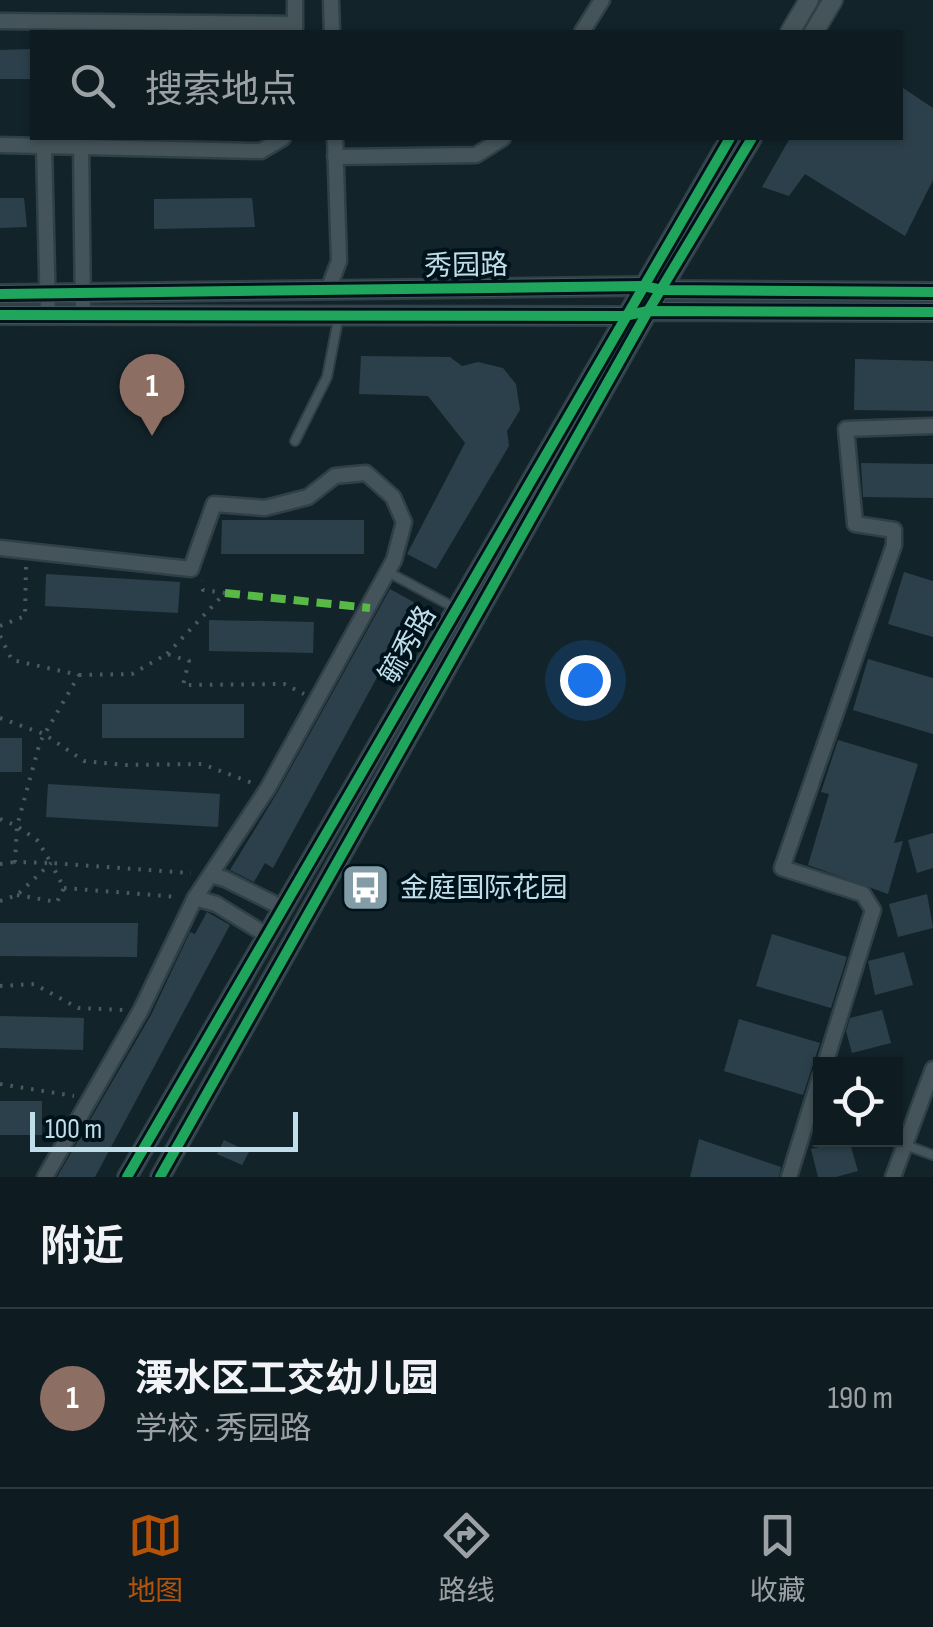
<!DOCTYPE html>
<html lang="zh">
<meta charset="utf-8">
<style>
body{margin:0;font-family:"Sofia Sans Condensed","Noto Sans SC",sans-serif;background:#1c282d;color:#f1f3f6}
.controls{position:absolute;right:30px;bottom:30px;display:grid;overflow:hidden;border-radius:0px;box-shadow:0 2px 8px #0004}
.controls button{width:90px;height:90px;display:grid;place-items:center;padding:0;border:0;border-bottom:2px solid #2e393e;background:#0e1b20;color:#f1f3f6;font:50px sans-serif}
.scale{position:absolute;left:30px;bottom:25px;width:268px;box-sizing:border-box;padding-left:10px;border:5px solid #bfdeea;border-top:0;font-size:28px;line-height:35px;white-space:nowrap;color:#bfdeea;-webkit-text-stroke:8px #00121a;paint-order:stroke}
.you{position:absolute;left:585px;top:680px;width:35px;height:35px;margin:-25px;border:8px solid #fff;border-radius:50%;background:#1a73e8;box-shadow:0 0 0 15px #1a73e833}
.badge{display:grid;place-items:center;width:65px;height:65px;border-radius:50%;background:#b45309;color:#fff;font-size:32px;font-weight:700}
.pin{position:absolute;translate:-50% -82px;filter:drop-shadow(0 2px 5px #0008)}
.pin::after{content:'';position:absolute;top:52px;width:35px;height:30px;background:inherit;clip-path:polygon(0 0,100% 0,50% 100%)}
.list{margin:0;padding:0;list-style:none}
h2{display:flex;justify-content:space-between;align-items:center;height:130px;margin:0;padding:0 40px;font-size:42px}
h2 small{font-size:32px;font-weight:400;color:#9ba1a5}
.list li{display:grid;grid-template-columns:65px 1fr auto;gap:30px;align-items:center;box-sizing:border-box;height:180px;padding:0 40px;border-top:2px solid #2e393e}
.list b{display:block;font-size:38px;white-space:nowrap}
.list p{margin:0;font-size:32px;white-space:nowrap;color:#9ba1a5}
.list em{font-size:32px;font-style:normal;color:#9ba1a5}
.icon{flex:none;width:55px;height:55px;fill:none;stroke:currentColor;stroke-width:2;stroke-linecap:round;stroke-linejoin:round}
.map{position:relative;flex:none;width:933px;height:1177px;overflow:hidden}
.search{position:absolute;background:#0e1b20;box-shadow:0 2px 8px #0004;left:30px;right:30px;top:30px;height:110px;display:flex;align-items:center;gap:25px;box-sizing:border-box;padding:0 35px;border-radius:0px;color:#9ba1a5;font-size:38px}
.sheet{height:310px;background:#0e1b20}
nav{display:flex;justify-content:space-around;align-items:center;box-sizing:border-box;height:140px;border-top:2px solid #2e393e;background:#0e1b20;font-size:28px;color:#9ba1a5}
nav a{display:grid;justify-items:center;gap:5px}
nav .on{color:#b45309}
.map>svg:first-child{display:block}
.building{fill:#2c404b}
.lines{fill:none;stroke-linecap:round;stroke-linejoin:round}
.service-casing{stroke:#2f4147;stroke-width:12}
.minor-casing{stroke:#2f4147;stroke-width:19}
.tertiary-casing{stroke:#2f4147;stroke-width:22}
.path{stroke:#4c5a5f;stroke-width:4;stroke-dasharray:2.5 8;stroke-linecap:butt}
.service{stroke:#45545a;stroke-width:8}
.minor{stroke:#45545a;stroke-width:14}
.tertiary{stroke:#45545a;stroke-width:18}
.quiet{stroke:#58b947;stroke-width:8;stroke-dasharray:15 8;stroke-linecap:butt}
.cycleway-casing{stroke:#00121a;stroke-width:16}
.cycleway{stroke:#20a55d;stroke-width:10}
.labels{text-anchor:middle;dominant-baseline:central;stroke-width:8;stroke-linejoin:round;paint-order:stroke}
.street-label{font-size:28px;fill:#bfdeea;stroke:#00121a}
.poi-label{font-size:28px;fill:#bfdeea;stroke:#00121a;text-anchor:start}
</style>
<div class="map">
<svg width="933" height="1177" viewBox="0 0 933 1177">
<rect width="100%" height="100%" fill="#12242a"/>
<g class="building">
<path d="M 32,49 L 32,79 L 0,79 L 0,50 Z"/>
<path d="M 900,86 L 933,108 L 933,180 L 905,236 L 805,174 L 789,196 L 762,187 L 790,138 L 900,138 Z"/>
<path d="M 0,198 L 24,198 L 27,227 L 0,228 Z"/>
<path d="M 252,198 L 255,227 L 154,229 L 154,199 Z"/>
<path d="M 361,356 L 450,357 L 462,366 L 478,362 L 503,368 L 516,384 L 520,410 L 507,431 L 509,446 L 436,569 L 407,554 L 465,443 L 428,396 L 359,394 Z"/>
<path d="M 855,359 L 933,361 L 933,411 L 854,410 Z"/>
<path d="M 861,463 L 933,464 L 933,498 L 863,497 Z"/>
<path d="M 222,520 L 364,520 L 364,554 L 221,554 Z"/>
<path d="M 904,572 L 933,581 L 933,637 L 888,624 Z"/>
<path d="M 46,574 L 180,582 L 178,613 L 45,606 Z"/>
<path d="M 390,589 L 417,604 L 273,868 L 265,863 L 254,882 L 230,870 L 277,793 Z"/>
<path d="M 209,620 L 314,622 L 313,653 L 209,651 Z"/>
<path d="M 868,659 L 933,678 L 933,734 L 853,710 Z"/>
<rect x="102" y="704" width="142" height="34"/>
<rect x="0" y="738" width="22" height="34"/>
<path d="M 838,740 L 918,764 L 894,843 L 903,841 L 888,894 L 808,865 L 829,794 L 821,792 Z"/>
<path d="M 48,784 L 220,794 L 218,827 L 46,817 Z"/>
<path d="M 933,833 L 933,868 L 917,873 L 908,840 Z"/>
<path d="M 927,894 L 933,928 L 898,937 L 889,904 Z"/>
<path d="M 207,912 L 230,925 L 95,1177 L 57,1177 L 151,1015 L 190,932 L 195,934 Z"/>
<path d="M 0,923 L 138,923 L 137,957 L 0,956 Z"/>
<path d="M 772,934 L 847,957 L 831,1008 L 756,986 Z"/>
<path d="M 904,952 L 913,985 L 875,995 L 868,961 Z"/>
<path d="M 882,1010 L 891,1043 L 852,1053 L 846,1031 L 850,1018 Z"/>
<path d="M 0,1016 L 84,1018 L 83,1050 L 0,1048 Z"/>
<path d="M 739,1019 L 820,1043 L 803,1095 L 724,1071 Z"/>
<rect x="0" y="1101" width="42" height="34"/>
<path d="M 699,1139 L 781,1167 L 779,1177 L 690,1177 Z"/>
<path d="M 224,1140 L 249,1152 L 242,1165 L 217,1154 Z"/>
<path d="M 849,1140 L 858,1171 L 836,1177 L 818,1177 L 811,1149 Z"/>
</g>
<g class="lines">
<defs>
<g id="service">
<path d="M 295,441 L 327,377 L 339,315"/>
<path d="M 388,572 L 455,608"/>
<path d="M 905,1145 L 933,1155"/>
</g>
<g id="minor">
<path d="M 331,0 L 332,32"/>
<path d="M 0,21 L 295,24"/>
<path d="M 295,29 L 295,0"/>
<path d="M 582,32 L 602,0"/>
<path d="M 0,145 L 261,151 L 283,138"/>
<path d="M 44,145 L 48,315"/>
<path d="M 81,145 L 83,315"/>
<path d="M 335,157 L 476,155 L 503,138"/>
<path d="M 328,290 L 339,261 L 335,138"/>
<path d="M 0,548 L 191,569 L 214,504 L 265,508 L 308,497 L 335,476 L 366,473 L 393,497 L 404,522 L 394,560 L 268,788 L 195,898 L 141,1010 L 45,1177"/>
<path d="M 211,875 L 225,879 L 283,908"/>
<path d="M 195,898 L 216,904 L 268,936"/>
<path d="M 825,1064 L 873,910 L 863,894 L 782,868 L 894,545 L 894,530 L 855,524 L 846,429 L 933,426"/>
<path d="M 789,1177 L 820,1077"/>
<path d="M 893,1177 L 933,1069"/>
</g>
<g id="tertiary">
<path d="M 790,32 L 809,0"/>
<path d="M 814,32 L 833,0"/>
<path d="M 0,294 L 643,286 L 663,290 L 933,292"/>
<path d="M 0,315 L 624,316 L 648,311 L 933,312"/>
<path d="M 127,1177 L 730,138"/>
<path d="M 160,1177 L 648,311 L 752,138"/>
</g>
</defs>
<use href="#service" class="service-casing"/>
<use href="#minor" class="minor-casing"/>
<use href="#tertiary" class="tertiary-casing"/>
<g class="path">
<path d="M 0,626 L 25,616 L 26,566"/>
<path d="M 0,636 L 12,660 L 79,675 L 40,742 L 17,826 L 38,841 L 51,863 L 191,873"/>
<path d="M 167,654 L 225,593 L 203,590 L 201,581"/>
<path d="M 79,675 L 132,674 L 167,654 L 189,661 L 183,685 L 284,684 L 304,694"/>
<path d="M 0,718 L 44,734 L 84,761 L 126,765 L 202,764 L 255,784"/>
<path d="M 0,819 L 17,826 L 15,862 L 51,863"/>
<path d="M 0,864 L 15,862"/>
<path d="M 64,888 L 179,897"/>
<path d="M 17,895 L 57,902 L 64,888 L 51,863"/>
<path d="M 0,901 L 17,895 L 51,863"/>
<path d="M 0,986 L 34,984 L 78,1008 L 124,1010"/>
<path d="M 0,1084 L 74,1096"/>
</g>
<use href="#service" class="service"/>
<use href="#minor" class="minor"/>
<use href="#tertiary" class="tertiary"/>
<path class="quiet" d="M 225,593 L 370,608"/>
<defs>
<g id="cycleway">
<path d="M 0,294 L 643,286 L 663,290 L 933,292"/>
<path d="M 0,315 L 624,316 L 648,311 L 933,312"/>
<path d="M 127,1177 L 730,138"/>
<path d="M 160,1177 L 648,311 L 752,138"/>
</g>
</defs>
<use href="#cycleway" class="cycleway-casing"/>
<use href="#cycleway" class="cycleway"/>
</g>
<defs>
<symbol id="bus-square" viewBox="-11 -11 22 22"><rect x="-9" y="-9" width="18" height="18" rx="4" fill="#829da7" stroke="#00121a"/><path d="M-5-6H5V4H4V6H2V4H-2V6H-4V4H-5ZM-3.5-4V0h7V-4ZM-3.5 1.2v1.5H-2V1.2ZM2 1.2v1.5H3.5V1.2Z" fill="#fff"/></symbol>
</defs>
<g fill-rule="evenodd">
<use href="#bus-square" x="338" y="860" width="55" height="55"/>
</g>
<g class="labels">
<g class="street-label">
<text transform="translate(466 266) rotate(-1)">秀园路</text>
<text transform="translate(408 645) rotate(-60)">毓秀路</text>
</g>
<g class="poi-label">
<text x="400" y="888">金庭国际花园</text>
</g>
</g>
</svg>
<div class="controls">
<button><svg class="icon" aria-label="locate" viewBox="0 0 24 24"><circle cx="12" cy="12" r="6"/><path d="M12 2v4M12 18v4M2 12h4M18 12h4"/></svg></button>
</div>
<div class="scale">100 m</div>
<div class="you"></div>
<div class="pin badge" style="left:152px;top:436px;background:#8d6e63">1</div>
<div class="search"><svg class="icon" aria-label="search" viewBox="0 0 24 24"><circle cx="10" cy="10" r="6"/><path d="M15 15l6 6"/></svg>搜索地点</div>
</div>
<section class="sheet">
<h2>附近<small></small></h2>
<ul class="list">
<li><span class="badge" style="background:#8d6e63">1</span><div><b>溧水区工交幼儿园</b><p>学校 · 秀园路</p></div><em>190 m</em></li>
</ul>
</section>
<nav>
<a class="on"><svg class="icon" aria-label="map" viewBox="0 0 24 24"><path d="M3 6l6-2 6 2 6-2v14l-6 2-6-2-6 2zM9 4v14M15 6v14"/></svg>地图</a>
<a><svg class="icon" aria-label="directions" viewBox="0 0 24 24"><path d="M12 3l9 9-9 9-9-9zM9 14v-3h6M13 9l2 2-2 2"/></svg>路线</a>
<a><svg class="icon" aria-label="saved" viewBox="0 0 24 24"><path d="M7 4h10v16l-5-4-5 4z"/></svg>收藏</a>
</nav>
